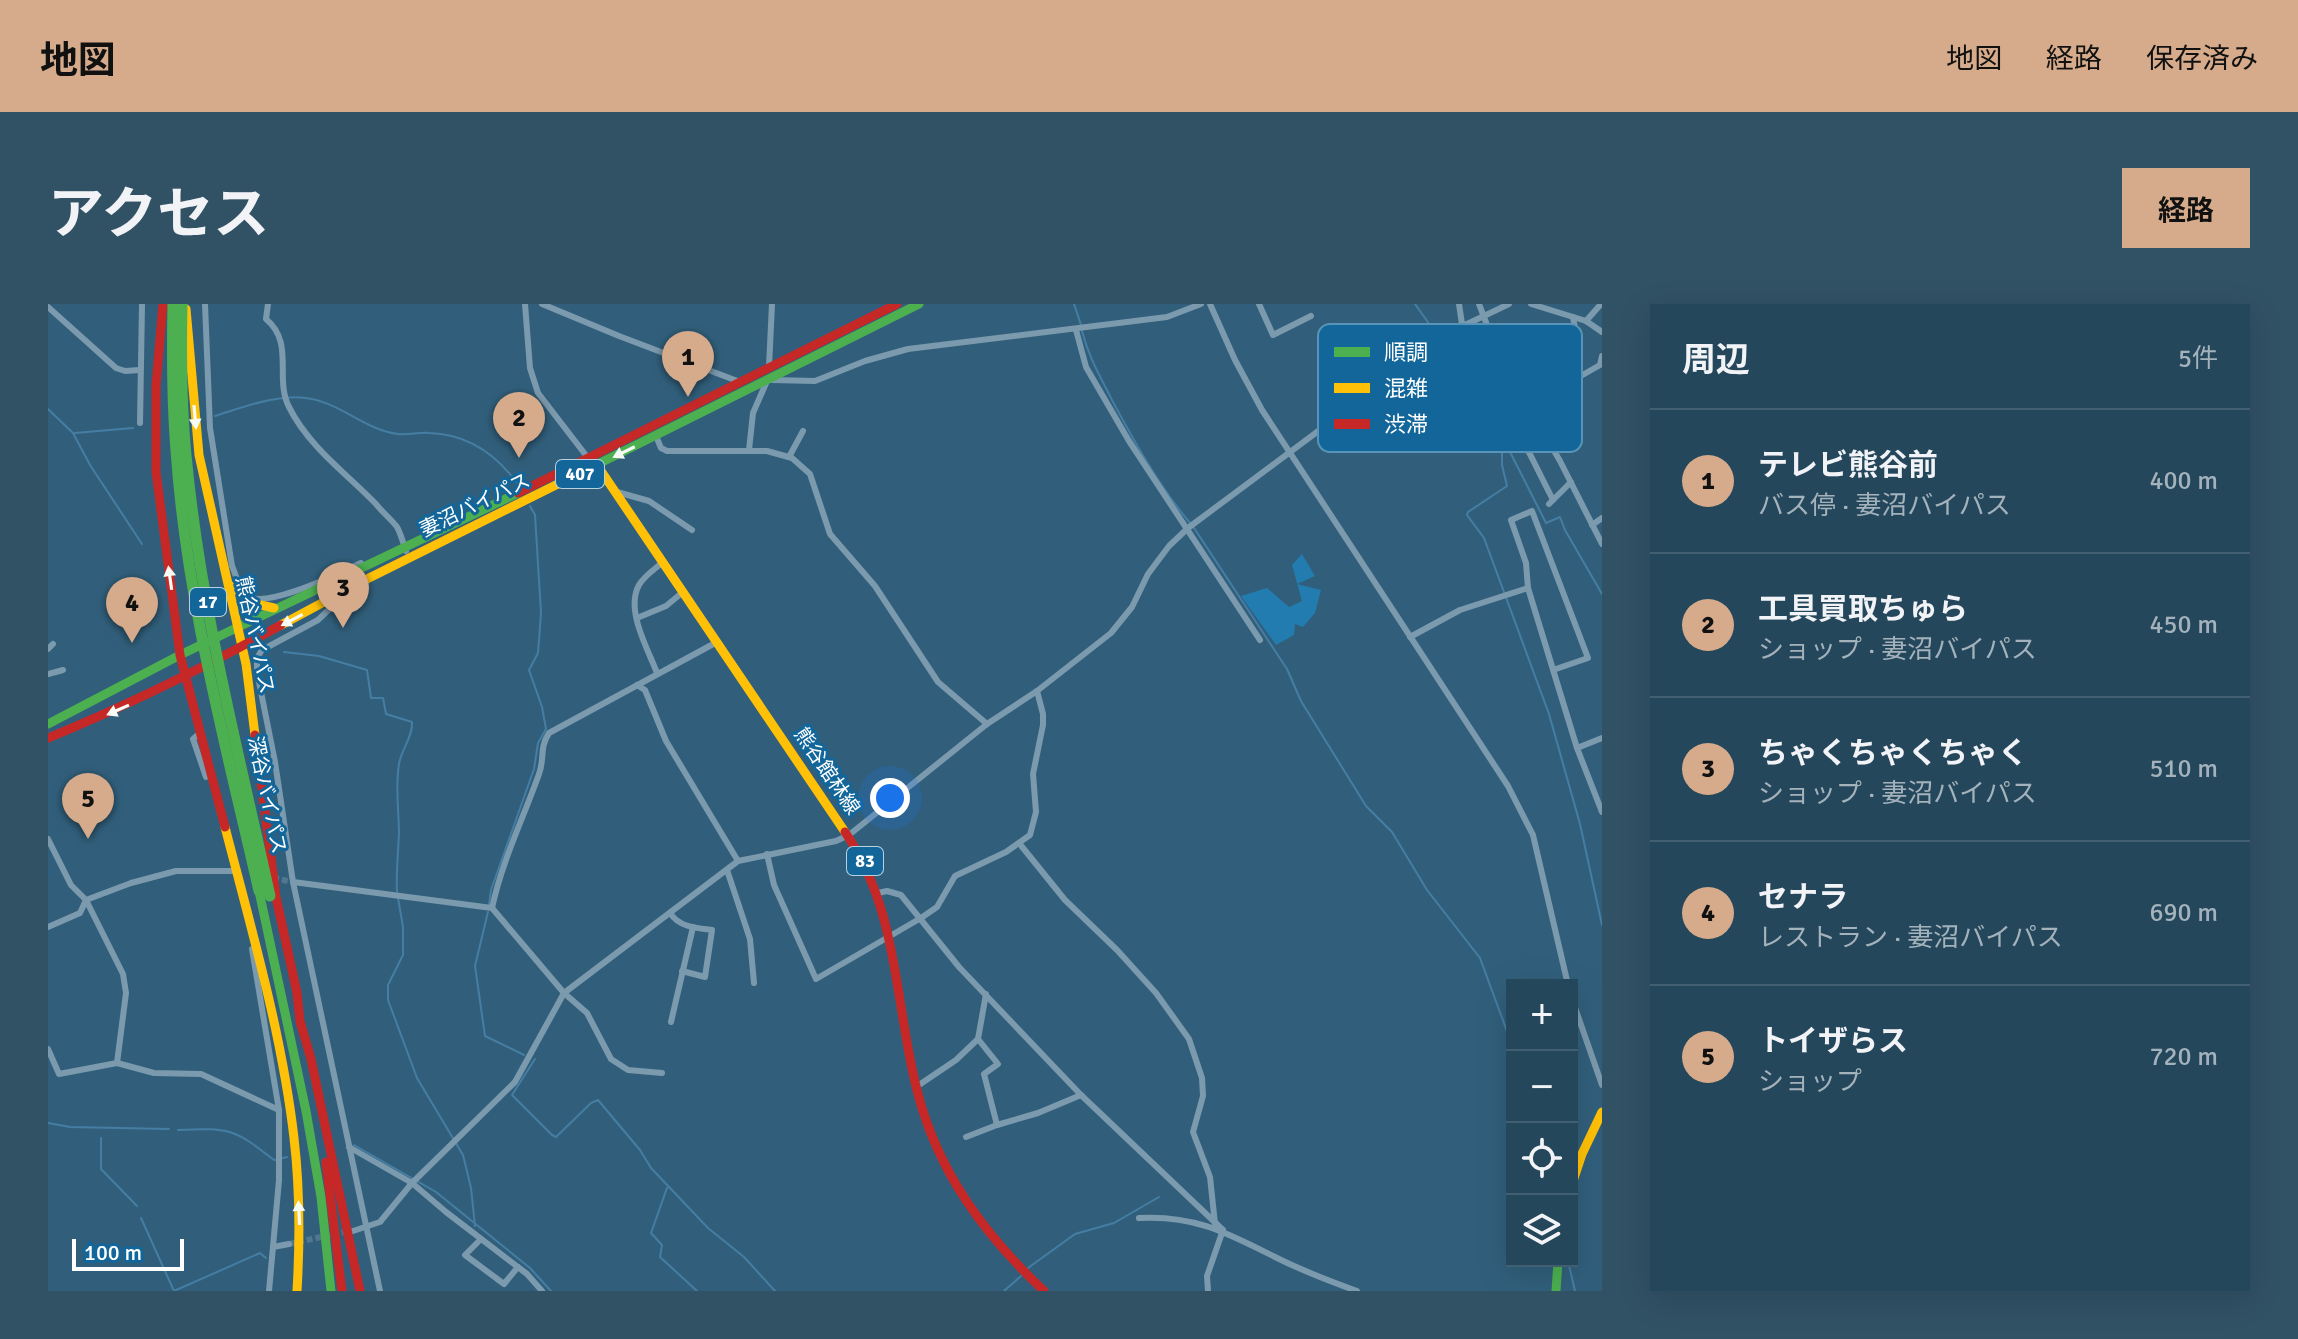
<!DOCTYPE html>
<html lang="ja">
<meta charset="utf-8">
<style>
body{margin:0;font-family:Signika,"Noto Sans JP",sans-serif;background:#315165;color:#f1f3f6}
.controls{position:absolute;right:24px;bottom:24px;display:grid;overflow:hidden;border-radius:0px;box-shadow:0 8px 32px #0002}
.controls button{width:72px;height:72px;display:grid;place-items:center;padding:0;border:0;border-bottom:2px solid #425f72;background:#25475c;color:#f1f3f6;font:40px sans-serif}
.scale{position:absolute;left:24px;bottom:20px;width:112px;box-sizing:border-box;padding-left:8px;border:4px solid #fff;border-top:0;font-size:22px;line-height:28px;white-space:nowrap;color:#fff;-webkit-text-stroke:6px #12669a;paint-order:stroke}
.you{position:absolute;left:842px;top:494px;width:28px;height:28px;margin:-20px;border:6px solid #fff;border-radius:50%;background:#1a73e8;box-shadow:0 0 0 12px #1a73e833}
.badge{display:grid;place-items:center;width:52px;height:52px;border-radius:50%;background:#d6ab8b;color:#111;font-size:26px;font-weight:700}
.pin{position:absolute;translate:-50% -66px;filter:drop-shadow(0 2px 4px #0008)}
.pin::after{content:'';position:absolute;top:42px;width:28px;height:24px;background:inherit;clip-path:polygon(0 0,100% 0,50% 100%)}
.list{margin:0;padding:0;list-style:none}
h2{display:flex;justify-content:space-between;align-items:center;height:104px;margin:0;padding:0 32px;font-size:34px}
h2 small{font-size:26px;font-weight:400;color:#a3b2bb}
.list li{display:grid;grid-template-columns:52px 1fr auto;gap:24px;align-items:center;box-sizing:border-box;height:144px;padding:0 32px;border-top:2px solid #425f72}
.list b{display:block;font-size:30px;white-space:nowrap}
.list p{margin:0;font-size:26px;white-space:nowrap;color:#a3b2bb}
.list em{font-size:26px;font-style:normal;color:#a3b2bb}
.icon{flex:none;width:44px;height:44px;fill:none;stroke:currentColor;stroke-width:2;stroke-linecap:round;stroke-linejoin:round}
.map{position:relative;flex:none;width:1554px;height:987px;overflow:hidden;border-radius:0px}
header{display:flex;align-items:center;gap:48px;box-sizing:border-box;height:112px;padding:0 40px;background:#d6ab8b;color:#111}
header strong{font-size:38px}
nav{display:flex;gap:44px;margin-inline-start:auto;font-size:28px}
.intro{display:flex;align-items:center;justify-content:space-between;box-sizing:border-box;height:192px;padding:0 48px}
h1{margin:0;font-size:56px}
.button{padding:20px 36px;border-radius:0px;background:#d6ab8b;color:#111;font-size:28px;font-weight:700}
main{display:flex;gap:48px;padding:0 48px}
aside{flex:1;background:#25475c;border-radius:0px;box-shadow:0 8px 32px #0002}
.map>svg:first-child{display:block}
.green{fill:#237caf}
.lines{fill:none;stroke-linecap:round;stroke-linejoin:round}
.stream{stroke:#457ea2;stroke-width:2}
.street-tunnel{stroke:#50778f;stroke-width:6;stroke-dasharray:6 3;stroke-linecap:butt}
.street{stroke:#7c9aad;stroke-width:6}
.fast{stroke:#4caf50;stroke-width:9}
.slow{stroke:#ffc107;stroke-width:9}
.jam{stroke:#c62828;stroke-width:9}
.fast-bridge{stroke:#4caf50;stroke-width:11}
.oneway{fill:#f6fbf6}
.labels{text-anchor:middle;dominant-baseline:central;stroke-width:6;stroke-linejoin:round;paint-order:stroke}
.shield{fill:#12669a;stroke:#b8d1e1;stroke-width:2}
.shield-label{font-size:18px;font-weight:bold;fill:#fff}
.street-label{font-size:20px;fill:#fff;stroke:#12669a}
.key{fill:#12669a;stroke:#5994b8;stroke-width:2}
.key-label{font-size:22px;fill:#fff}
</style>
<header>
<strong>地図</strong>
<nav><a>地図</a><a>経路</a><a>保存済み</a></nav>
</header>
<div class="intro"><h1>アクセス</h1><a class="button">経路</a></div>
<main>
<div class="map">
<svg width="1554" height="987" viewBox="0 0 1554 987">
<rect width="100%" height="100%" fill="#315f7b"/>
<path class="green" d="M 1254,250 L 1267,272 L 1249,280 L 1273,286 L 1267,309 L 1255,323 L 1247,320 L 1246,331 L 1228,341 L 1193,292 L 1219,284 L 1241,303 L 1254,297 L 1244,261 Z"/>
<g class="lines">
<g class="stream">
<path d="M 1026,0 L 1033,21"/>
<path d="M 1367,0 L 1433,93 L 1454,133 L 1454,161 L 1459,182 L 1420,208 L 1419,211 L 1436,234 L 1501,410 L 1532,520 L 1554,621"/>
<path d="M 1034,27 C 1041,54 1052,72 1064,96 C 1087,139 1111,182 1142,219"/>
<path d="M 0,105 L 25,129 L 42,161 L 94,240"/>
<path d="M 167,112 C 196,103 233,88 264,95 C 294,101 320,127 350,130 C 361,131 371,128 381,129 C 419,130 447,149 469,179"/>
<path d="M 27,129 L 85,124"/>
<path d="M 1455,134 L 1498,219 L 1512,213 L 1517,226 L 1554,290"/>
<path d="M 1146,224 L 1239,365 L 1253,397 L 1318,502 L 1344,528 L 1379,586 L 1432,654 L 1464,741"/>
<path d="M 236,348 L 271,352 L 319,366 L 323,394 L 335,394 L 338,410 L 364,418 C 365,433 353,446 351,460 C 347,484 351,507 351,530 C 350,550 348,568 349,588"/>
<path d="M 350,594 L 355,623 L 355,651 L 340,681 L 340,696 L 369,774 L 415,851 L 423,884 L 427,922"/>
<path d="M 441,601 L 443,586 L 486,465 L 490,439 L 498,425 L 494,403 L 481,366 L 490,349 L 493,309 L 487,211 L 482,202"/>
<path d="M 440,608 L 427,662 L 437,732 L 476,751"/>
<path d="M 487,755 L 464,791 L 504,831 L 508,833 L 543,799 L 550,796 L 592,846 L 603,864 L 660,924 L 696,953 L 727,987"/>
<path d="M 0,819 L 22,823 L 121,825"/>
<path d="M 130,826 C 182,824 185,824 226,856 L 239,853"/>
<path d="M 53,834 L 53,865 L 89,902"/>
<path d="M 306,841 L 388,888 L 482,964 L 503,987"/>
<path d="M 619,884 L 603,929 L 614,941 L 612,953 L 649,987"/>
<path d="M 93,914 L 126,987 L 212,949 L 218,954"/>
<path d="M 1520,957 L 1527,987"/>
<path d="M 980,964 L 1027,930 L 1066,919 L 1111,893"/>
<path d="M 956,987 L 973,972"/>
</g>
<g class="street-tunnel">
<path d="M 225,574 L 245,578"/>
<path d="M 241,940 L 301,927"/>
</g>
<g class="street">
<path d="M 157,0 L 162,124 L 184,262 C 188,271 191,284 198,291 C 216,307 293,268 313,259 L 316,264"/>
<path d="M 220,0 L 218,15 C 247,39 226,74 241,103 C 261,143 298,169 328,200 C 334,208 343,215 349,223 C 353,230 355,239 358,247"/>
<path d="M 477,0 L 482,64 L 490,89 L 540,154"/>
<path d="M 494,0 L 571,32 L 692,78"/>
<path d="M 1162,0 L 1187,56 L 1214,106 L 1460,482 L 1485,531 L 1520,681"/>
<path d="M 1211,0 L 1225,31 L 1263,12"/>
<path d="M 1411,0 L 1414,20"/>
<path d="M 1431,0 L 1450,50 L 1512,157 L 1554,240"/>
<path d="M 1483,0 L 1538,17 L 1554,28"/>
<path d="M 0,3 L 68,64 L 77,67 L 92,66"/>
<path d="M 1525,13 L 1528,30"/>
<path d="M 1538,17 L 1553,0"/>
<path d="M 1417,21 L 1505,196"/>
<path d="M 1028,26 L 1038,63 L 1081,137 L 1212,336"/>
<path d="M 721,63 L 724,0"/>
<path d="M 724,76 L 767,77 L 817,57 L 860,45 L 1119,13 L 1153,0"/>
<path d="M 1471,89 L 1518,66 L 1524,77 L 1552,61 L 1554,52"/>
<path d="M 92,119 L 94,0"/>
<path d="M 608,132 L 613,144 L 619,147 L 719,147 L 744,154 L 762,170 L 782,230 L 827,282 L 890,378 L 939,420"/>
<path d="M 701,146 L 705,109 L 719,77"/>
<path d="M 741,153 L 755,127"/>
<path d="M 569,188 L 601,197 L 644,226"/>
<path d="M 1501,200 L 1523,178"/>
<path d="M 1544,221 L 1554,214"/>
<path d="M 296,291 L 270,316 L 214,346 L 209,354 L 209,368 L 227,458 L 245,578 L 332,987"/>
<path d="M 589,314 L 618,302 L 635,288"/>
<path d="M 1362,333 L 1412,306 L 1480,284"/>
<path d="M 0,345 L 5,340"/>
<path d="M 1505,366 L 1540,354 L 1484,207 L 1463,216 L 1478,259 L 1480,284 L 1529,444 L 1554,508"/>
<path d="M 609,369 C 600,345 577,306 591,281 C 596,272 607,265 615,258"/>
<path d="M 0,370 L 15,366"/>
<path d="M 589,381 L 597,386 L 618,437 L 690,557"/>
<path d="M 152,429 L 145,435 L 158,473"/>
<path d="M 1529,444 L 1554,434"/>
<path d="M 0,535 L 23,581 L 38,596 L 75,670 L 78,689 L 69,759"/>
<path d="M 971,539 L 1017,596 L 1069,646 L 1108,689 L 1141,735 L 1154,774 L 1155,792 L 1145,828 L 1162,873 L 1167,920"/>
<path d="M 719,550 L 726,581 L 768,675 L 873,614 L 889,603 L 907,572 L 958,548 L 982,531 L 988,508 L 985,470 L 995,421 L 995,410 L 989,387"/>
<path d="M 679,566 L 702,635 L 706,679"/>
<path d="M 245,578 L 444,604 L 516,689 L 539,709 L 563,755 L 580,766 L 614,769"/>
<path d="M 830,589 L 839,587 L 853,591 L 911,663 L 1033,791 L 1175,926"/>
<path d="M 444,604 C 454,557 475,515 491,470 C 497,454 491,444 501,429 L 669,338"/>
<path d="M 622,609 C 631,623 648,624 664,626 L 657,673 L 634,667"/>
<path d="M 0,623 L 32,609 L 38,596 L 83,579 L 128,567 L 190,567"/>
<path d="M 204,645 L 231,806 L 231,876 L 221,987"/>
<path d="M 938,690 L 930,735 L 950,760 L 936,770 L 949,821 L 990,809 L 1033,791"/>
<path d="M 1524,695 L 1554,781"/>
<path d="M 623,718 L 645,623"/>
<path d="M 0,745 L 11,770 L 69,759 L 106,769 L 153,770 L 231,806"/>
<path d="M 868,783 L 908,756 L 930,735"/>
<path d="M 918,833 L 949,821"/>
<path d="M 301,843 L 364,879 L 398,908 L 479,970 L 494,987"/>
<path d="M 1091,914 C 1147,911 1179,929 1227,953 C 1253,966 1281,977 1309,987"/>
<path d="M 305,927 L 332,918 L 364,879 L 467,778 L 516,689 L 690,557 L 788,537 L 801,531 L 939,420 L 989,387 L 1063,329 L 1084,303 L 1100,270 L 1121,242 L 1140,224 L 1414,20 L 1417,21 L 1461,0"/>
<path d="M 433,935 L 417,951 L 456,980 L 470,963"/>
<path d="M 225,943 L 241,940"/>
<path d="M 1160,987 L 1159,972 L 1175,926"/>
</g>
<g class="fast">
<path d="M 536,167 L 871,0"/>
<path d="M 0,420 L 132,351 L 470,189"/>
<path d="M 211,587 L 258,807 L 273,893 L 283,987"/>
<path d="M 1508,987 L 1510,957"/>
</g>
<g class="slow">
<path d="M 138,5 L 151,151 L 198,360 L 207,431"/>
<path d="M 549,161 L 797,528"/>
<path d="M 181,280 L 200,298 L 226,304"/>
<path d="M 233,321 L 313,278 L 536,167"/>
<path d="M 177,523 C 203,624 234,730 246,834 C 252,885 252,936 249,987"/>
<path d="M 1524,880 L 1534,850 L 1554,808"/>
</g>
<g class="jam">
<path d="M 115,0 L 108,81 L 108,168 L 132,351 L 177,523"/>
<path d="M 470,189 L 849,0"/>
<path d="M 207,431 L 228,593 L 249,689 L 252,717 L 263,755 L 312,987"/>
<path d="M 0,434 C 81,401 157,363 233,321"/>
<path d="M 797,528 C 852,609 846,700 870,790 C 891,870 937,931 996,987"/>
<path d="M 278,858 L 294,987"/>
</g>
<g class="fast-bridge">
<path d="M 125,0 C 124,49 124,97 128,146 C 138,295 178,442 211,587"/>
<path d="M 134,0 C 133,51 133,101 138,151 C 152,301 190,446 222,592"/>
</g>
</g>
<defs><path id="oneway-solid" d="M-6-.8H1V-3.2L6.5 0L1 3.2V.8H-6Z" transform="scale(2)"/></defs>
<g class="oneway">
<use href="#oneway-solid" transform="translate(147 113) rotate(85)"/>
<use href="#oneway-solid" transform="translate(576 148) rotate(154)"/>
<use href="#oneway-solid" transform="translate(122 274) rotate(-98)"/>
<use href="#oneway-solid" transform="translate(244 316) rotate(152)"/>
<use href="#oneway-solid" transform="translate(70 406) rotate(156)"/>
<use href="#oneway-solid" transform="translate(251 909) rotate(-93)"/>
</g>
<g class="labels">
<g class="shield">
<rect x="508" y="156" width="48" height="28" rx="6"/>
<rect x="142" y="284" width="36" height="28" rx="6"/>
<rect x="799" y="543" width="36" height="28" rx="6"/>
</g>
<g class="shield-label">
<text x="532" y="170">407</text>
<text x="160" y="298">17</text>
<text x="817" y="557">83</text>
</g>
<g class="street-label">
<text transform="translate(427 201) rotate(-26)">妻沼バイパス</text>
<text transform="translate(207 331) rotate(78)">熊谷バイパス</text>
<text transform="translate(779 467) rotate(56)">熊谷館林線</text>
<text transform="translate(219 491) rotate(78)">深谷バイパス</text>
</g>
</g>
<rect x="1270" y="20" width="264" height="128" rx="12" class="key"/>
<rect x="1286" y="43" width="36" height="10" fill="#4caf50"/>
<rect x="1286" y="79" width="36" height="10" fill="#ffc107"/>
<rect x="1286" y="115" width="36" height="10" fill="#c62828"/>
<g class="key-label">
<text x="1336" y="56">順調</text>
<text x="1336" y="92">混雑</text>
<text x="1336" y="128">渋滞</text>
</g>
</svg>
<div class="controls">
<button>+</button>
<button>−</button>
<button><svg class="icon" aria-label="locate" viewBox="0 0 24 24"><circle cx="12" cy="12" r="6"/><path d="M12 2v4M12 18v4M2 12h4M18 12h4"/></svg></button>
<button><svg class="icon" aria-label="layers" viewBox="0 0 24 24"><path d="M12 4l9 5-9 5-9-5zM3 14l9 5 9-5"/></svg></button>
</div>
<div class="scale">100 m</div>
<div class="you"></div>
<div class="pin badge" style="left:640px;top:93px">1</div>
<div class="pin badge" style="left:471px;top:154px">2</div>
<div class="pin badge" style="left:295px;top:324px">3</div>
<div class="pin badge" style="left:84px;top:339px">4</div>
<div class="pin badge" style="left:40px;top:535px">5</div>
</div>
<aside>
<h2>周辺<small>5件</small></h2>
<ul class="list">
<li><span class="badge">1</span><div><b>テレビ熊谷前</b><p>バス停 · 妻沼バイパス</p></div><em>400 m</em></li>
<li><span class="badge">2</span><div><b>工具買取ちゅら</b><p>ショップ · 妻沼バイパス</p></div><em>450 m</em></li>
<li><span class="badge">3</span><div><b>ちゃくちゃくちゃく</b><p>ショップ · 妻沼バイパス</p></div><em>510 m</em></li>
<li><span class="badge">4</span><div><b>セナラ</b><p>レストラン · 妻沼バイパス</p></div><em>690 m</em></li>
<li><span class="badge">5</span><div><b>トイザらス</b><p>ショップ</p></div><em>720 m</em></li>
</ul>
</aside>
</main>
